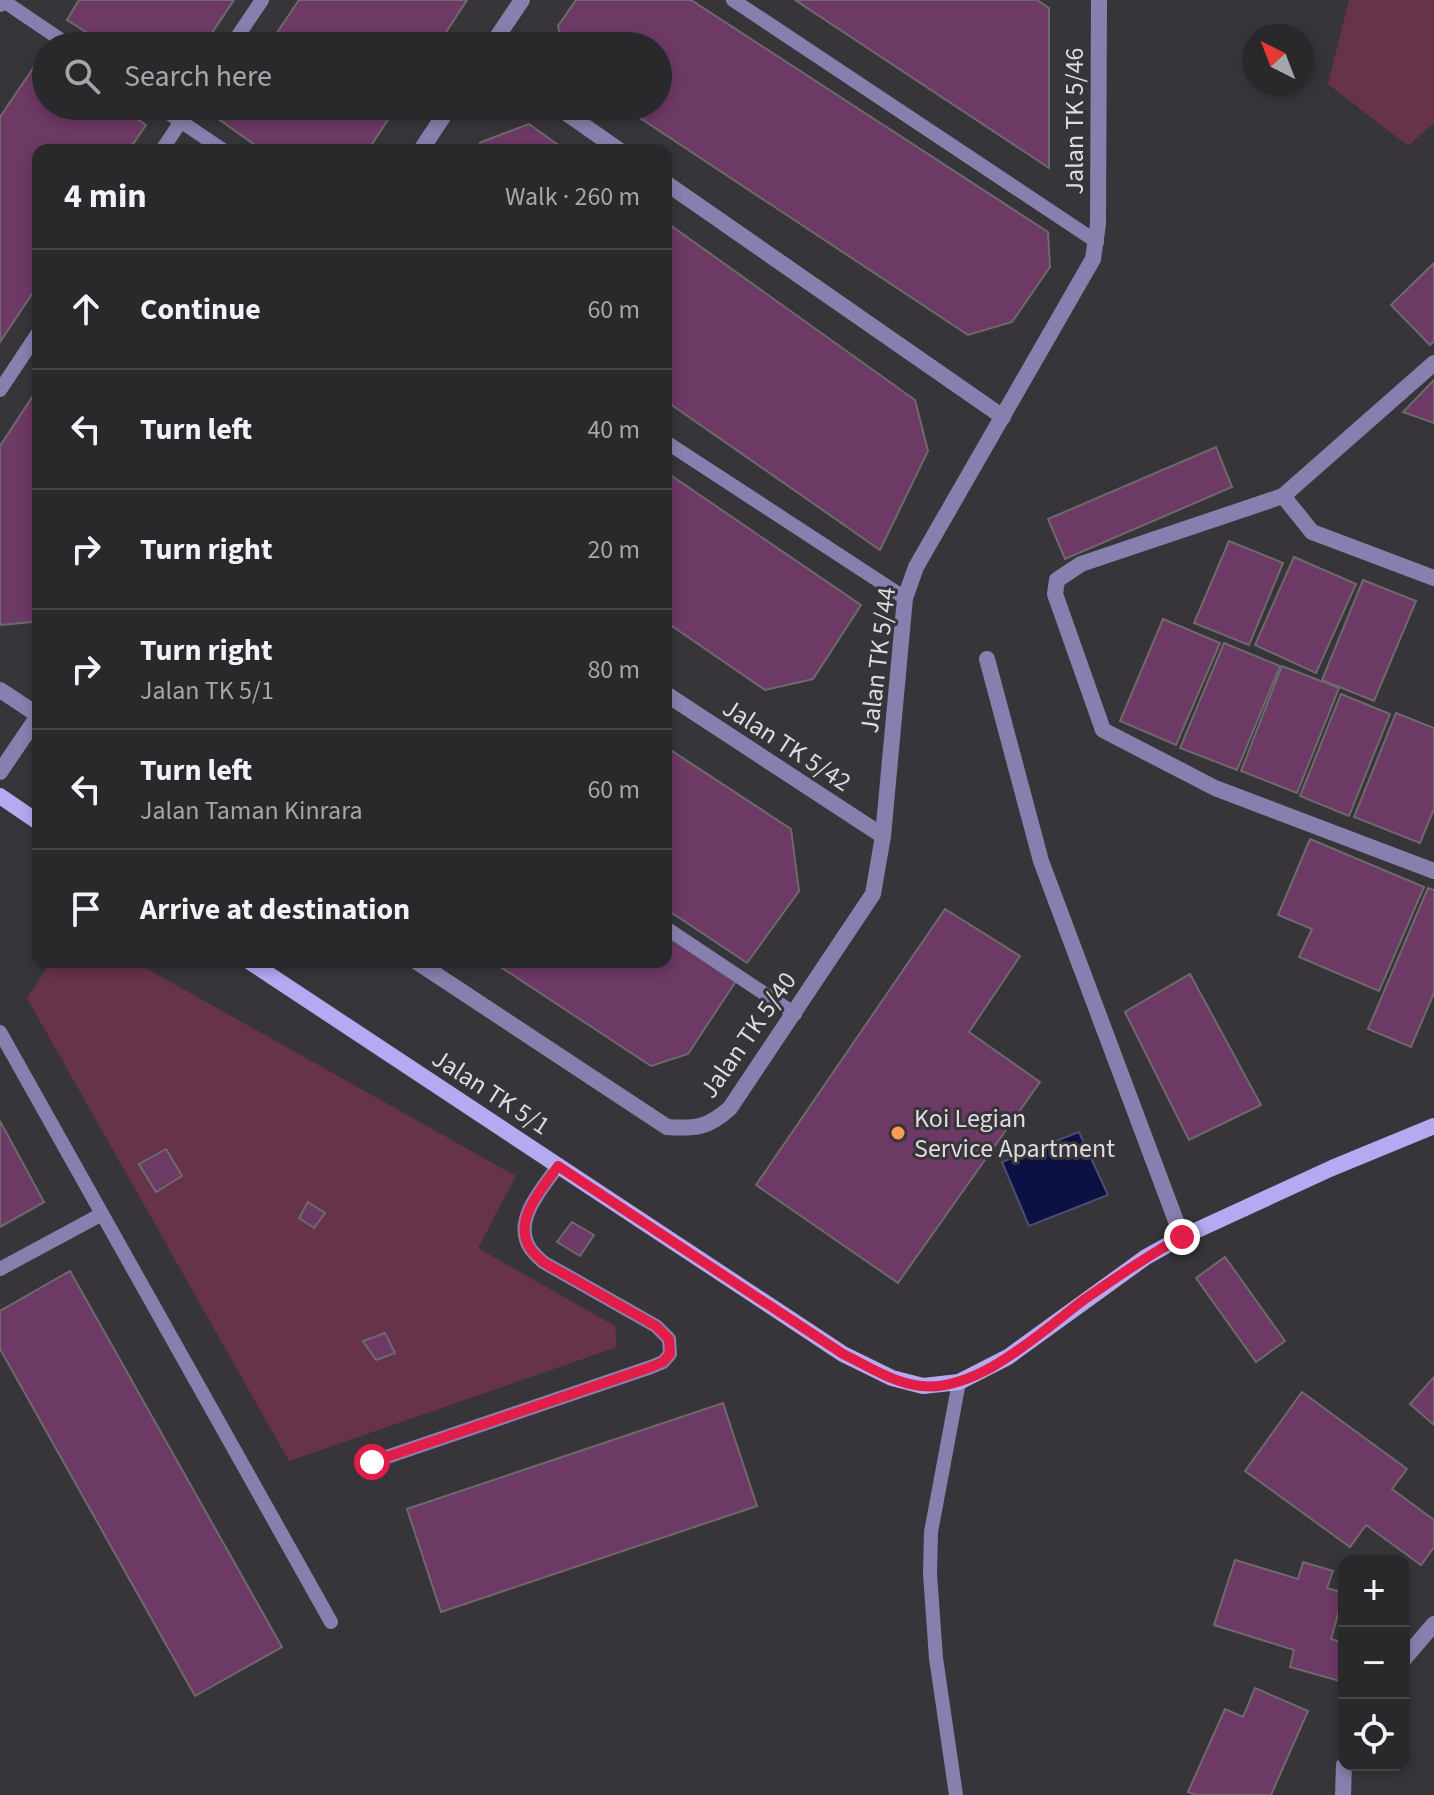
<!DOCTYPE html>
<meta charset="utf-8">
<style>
body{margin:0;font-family:"Source Sans 3",sans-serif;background:#313033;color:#f1f3f6}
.controls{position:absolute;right:24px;bottom:24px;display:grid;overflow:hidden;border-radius:16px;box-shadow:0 4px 12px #0003}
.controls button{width:72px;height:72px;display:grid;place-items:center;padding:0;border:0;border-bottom:2px solid #454447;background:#29282b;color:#f1f3f6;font:40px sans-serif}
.compass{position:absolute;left:1242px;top:24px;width:72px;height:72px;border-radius:50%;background:#29282b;box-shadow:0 4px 12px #0003;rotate:318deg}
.stop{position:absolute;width:24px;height:24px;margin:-18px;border:6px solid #e11d48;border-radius:50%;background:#fff}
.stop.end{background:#e11d48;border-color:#fff;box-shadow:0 2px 8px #0008}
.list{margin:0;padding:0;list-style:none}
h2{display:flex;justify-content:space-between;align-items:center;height:104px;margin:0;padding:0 32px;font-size:34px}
h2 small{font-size:26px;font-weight:400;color:#a5a6a9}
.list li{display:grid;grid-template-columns:52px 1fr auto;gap:24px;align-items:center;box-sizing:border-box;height:120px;padding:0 32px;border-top:2px solid #454447}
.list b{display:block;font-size:30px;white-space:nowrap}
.list p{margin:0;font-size:26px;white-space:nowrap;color:#a5a6a9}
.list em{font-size:26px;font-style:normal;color:#a5a6a9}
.icon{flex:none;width:44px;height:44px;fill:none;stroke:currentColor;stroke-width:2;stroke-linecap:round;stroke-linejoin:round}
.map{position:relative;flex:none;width:1434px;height:1795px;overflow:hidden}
.search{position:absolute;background:#29282b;box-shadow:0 4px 12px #0003;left:32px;top:32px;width:640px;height:88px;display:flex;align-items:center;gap:20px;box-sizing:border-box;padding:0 28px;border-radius:44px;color:#a5a6a9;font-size:30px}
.panel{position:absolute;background:#29282b;box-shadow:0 4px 12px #0003;left:32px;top:144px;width:640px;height:824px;border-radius:16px}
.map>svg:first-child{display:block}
.green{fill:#67334a}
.water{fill:#0c1144;stroke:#4b4e72;stroke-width:2}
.building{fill:#6d3965;stroke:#6e696d;stroke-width:2}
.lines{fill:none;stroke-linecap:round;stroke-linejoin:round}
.lane{stroke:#8780ae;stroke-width:14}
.street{stroke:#8780ae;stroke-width:16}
.secondary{stroke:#b5a9f2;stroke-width:16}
.route{stroke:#e11d48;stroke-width:10}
.poi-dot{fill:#fc9d54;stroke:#373539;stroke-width:3}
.labels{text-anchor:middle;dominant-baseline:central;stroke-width:6;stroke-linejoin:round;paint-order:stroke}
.street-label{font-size:26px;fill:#dedcdf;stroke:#373539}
.poi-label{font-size:26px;fill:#dedcdf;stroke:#373539;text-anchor:start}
</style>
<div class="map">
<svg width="1434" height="1795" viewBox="0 0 1434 1795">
<rect width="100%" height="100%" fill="#373539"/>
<g class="green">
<path d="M 1349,0 L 1434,0 L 1434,123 L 1408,146 L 1328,84 Z"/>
<path d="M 51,962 L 135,962 L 516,1176 L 478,1248 L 615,1326 L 617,1347 L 289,1461 L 27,998 Z"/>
</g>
<path class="water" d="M 1079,1132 L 1108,1195 L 1029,1226 L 1002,1162 Z"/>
<g class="building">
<path d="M 79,0 L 234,0 L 203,46 L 108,46 L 67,20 Z"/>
<path d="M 299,0 L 467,0 L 437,46 L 268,46 Z"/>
<path d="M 576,0 L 691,0 L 1048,232 L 1050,267 L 1012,322 L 968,335 L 622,106 L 658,106 L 658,46 L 563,46 L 558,26 Z"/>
<path d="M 795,0 L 1037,0 L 1049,8 L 1049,168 Z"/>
<path d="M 42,55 L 46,58 L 46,106 L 118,106 L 146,125 L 129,150 L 38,150 L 38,285 L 0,342 L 0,117 Z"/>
<path d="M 226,106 L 397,106 L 368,150 L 262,150 L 217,118 Z"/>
<path d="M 529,124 L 565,150 L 475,150 L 481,142 Z"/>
<path d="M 666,222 L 915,400 L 928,451 L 880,550 L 666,401 Z"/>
<path d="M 1434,263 L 1434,341 L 1430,345 L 1391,305 Z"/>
<path d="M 1434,380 L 1434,423 L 1403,412 Z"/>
<path d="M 38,388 L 38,613 L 32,622 L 0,625 L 0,446 Z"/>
<path d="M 1216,447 L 1232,487 L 1065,559 L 1048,519 Z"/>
<path d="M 666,472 L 861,605 L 813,679 L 765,690 L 666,622 Z"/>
<path d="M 1229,541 L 1283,563 L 1249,645 L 1194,623 Z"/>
<path d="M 1294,557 L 1356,584 L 1316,673 L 1255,645 Z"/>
<path d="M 1363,580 L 1416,601 L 1374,701 L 1322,680 Z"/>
<path d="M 1163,619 L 1220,643 L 1176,745 L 1120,721 Z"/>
<path d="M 1224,643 L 1280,666 L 1237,770 L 1180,748 Z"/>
<path d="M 1282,666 L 1339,688 L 1297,793 L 1241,771 Z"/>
<path d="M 1341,694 L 1390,714 L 1349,816 L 1300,796 Z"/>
<path d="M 1396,713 L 1434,728 L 1434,809 L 1420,843 L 1354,817 Z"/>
<path d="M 666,747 L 791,829 L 799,891 L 747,963 L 666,909 Z"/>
<path d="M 1310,839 L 1424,887 L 1379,991 L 1299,957 L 1312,929 L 1278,915 Z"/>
<path d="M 1428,888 L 1434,890 L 1434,993 L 1411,1047 L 1368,1029 Z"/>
<path d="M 945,909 L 1020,956 L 969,1032 L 1040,1082 L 898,1283 L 756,1185 Z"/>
<path d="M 666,934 L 736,981 L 688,1054 L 651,1066 L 493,962 L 666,962 Z"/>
<path d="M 1190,974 L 1261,1105 L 1189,1140 L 1125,1012 Z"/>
<path d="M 0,1121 L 44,1202 L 0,1227 Z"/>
<path d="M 166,1149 L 182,1176 L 156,1192 L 139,1164 Z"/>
<path d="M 308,1202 L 325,1213 L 314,1228 L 299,1218 Z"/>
<path d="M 572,1222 L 594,1235 L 580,1256 L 557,1242 Z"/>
<path d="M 1225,1257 L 1285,1341 L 1256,1362 L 1196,1278 Z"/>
<path d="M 70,1271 L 282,1647 L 195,1696 L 0,1349 L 0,1311 Z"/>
<path d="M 385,1333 L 395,1353 L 376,1360 L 363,1341 Z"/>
<path d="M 1434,1377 L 1434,1425 L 1410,1404 Z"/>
<path d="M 1302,1392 L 1407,1469 L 1392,1489 L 1434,1520 L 1434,1547 L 1421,1565 L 1366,1525 L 1350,1547 L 1245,1471 Z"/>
<path d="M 723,1403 L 757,1506 L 441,1612 L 407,1509 Z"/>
<path d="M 1235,1560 L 1298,1579 L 1303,1562 L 1333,1571 L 1327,1588 L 1344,1593 L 1331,1639 L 1344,1643 L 1343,1682 L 1290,1667 L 1294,1650 L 1214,1625 Z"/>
<path d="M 1255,1688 L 1308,1711 L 1271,1795 L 1196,1795 L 1188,1792 L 1225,1709 L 1243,1717 Z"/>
</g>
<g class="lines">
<g class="lane">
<path d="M 2,0 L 70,46"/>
<path d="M 733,0 L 1097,242"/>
<path d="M 231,46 L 262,0"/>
<path d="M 158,106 L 223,150"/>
<path d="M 162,150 L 191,106"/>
<path d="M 0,390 L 38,333"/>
<path d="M 666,442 L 905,598"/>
<path d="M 666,928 L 795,1014"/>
<path d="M 0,1032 L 331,1622"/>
<path d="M 0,1269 L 102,1214"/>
<path d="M 372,1462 L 651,1367 L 663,1362 L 670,1354 L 669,1339 L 656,1326 L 543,1262 C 539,1258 533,1253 530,1248 C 512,1220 543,1188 558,1166"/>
<path d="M 956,1795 L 936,1658 L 930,1574 L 931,1532 L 959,1382"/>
</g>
<g class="street">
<path d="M 0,4 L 3,0"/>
<path d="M 491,46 L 522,0"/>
<path d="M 556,106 L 619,150"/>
<path d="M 421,150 L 450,106"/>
<path d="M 666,183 L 1003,417"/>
<path d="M 1434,363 L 1283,496 L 1081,564 L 1057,580 L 1055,594 L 1103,730 L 1215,788 L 1434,871"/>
<path d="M 1283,496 L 1312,532 L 1434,578"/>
<path d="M 987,659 L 1041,861 L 1182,1237"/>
<path d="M 0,690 L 38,715"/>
<path d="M 666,694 L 883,836"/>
<path d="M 0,772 L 38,716"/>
<path d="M 417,962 L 667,1127 C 695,1129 708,1128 730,1108 L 873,894 L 883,836 L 905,598 L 916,567 L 1093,259 L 1098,224 L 1099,0"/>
<path d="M 1404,1659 L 1434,1624"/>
<path d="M 1343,1795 L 1344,1765"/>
</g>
<g class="secondary">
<path d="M 0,796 L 38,822"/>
<path d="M 250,962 L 843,1354 L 892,1378 L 923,1386 L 959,1382 L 1008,1357 L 1146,1257 L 1182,1237 L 1332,1168 L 1434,1126"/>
</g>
</g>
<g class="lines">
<path class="route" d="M 372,1462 L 651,1367 L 663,1362 L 670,1354 L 669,1339 L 656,1326 L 543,1262 C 539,1258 533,1253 530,1248 C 512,1220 543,1188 558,1166 L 843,1354 C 868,1366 893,1383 921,1386 C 979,1392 1042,1331 1085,1299 C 1117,1277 1148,1255 1182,1237"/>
</g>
<circle class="poi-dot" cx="898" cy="1133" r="8"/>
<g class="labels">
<g class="street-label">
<text transform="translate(1074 121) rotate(-90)">Jalan TK 5/46</text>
<text transform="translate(878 660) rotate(-83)">Jalan TK 5/44</text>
<text transform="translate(787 745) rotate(33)">Jalan TK 5/42</text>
<text transform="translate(748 1035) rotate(-55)">Jalan TK 5/40</text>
<text transform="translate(491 1092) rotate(33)">Jalan TK 5/1</text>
</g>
<g class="poi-label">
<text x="914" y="1118">Koi Legian<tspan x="914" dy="30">Service Apartment</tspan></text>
</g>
</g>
</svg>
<div class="controls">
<button>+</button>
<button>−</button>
<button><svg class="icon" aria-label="locate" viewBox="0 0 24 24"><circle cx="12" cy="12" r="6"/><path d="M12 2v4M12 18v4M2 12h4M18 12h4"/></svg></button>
</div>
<svg class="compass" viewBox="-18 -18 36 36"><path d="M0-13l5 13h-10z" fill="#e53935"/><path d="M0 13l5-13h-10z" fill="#a5a6a9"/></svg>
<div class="stop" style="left:372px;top:1462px"></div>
<div class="stop end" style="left:1182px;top:1237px"></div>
<div class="search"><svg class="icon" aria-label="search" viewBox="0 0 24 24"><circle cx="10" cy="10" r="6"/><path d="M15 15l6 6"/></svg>Search here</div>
<section class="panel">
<h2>4 min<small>Walk · 260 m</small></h2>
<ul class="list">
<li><svg class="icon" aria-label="ahead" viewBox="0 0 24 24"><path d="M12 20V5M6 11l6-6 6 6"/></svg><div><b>Continue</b></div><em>60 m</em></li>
<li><svg class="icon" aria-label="left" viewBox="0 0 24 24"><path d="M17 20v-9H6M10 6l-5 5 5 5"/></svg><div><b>Turn left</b></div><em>40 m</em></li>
<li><svg class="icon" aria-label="right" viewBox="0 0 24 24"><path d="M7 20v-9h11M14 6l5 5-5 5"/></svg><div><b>Turn right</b></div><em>20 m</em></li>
<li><svg class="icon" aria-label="right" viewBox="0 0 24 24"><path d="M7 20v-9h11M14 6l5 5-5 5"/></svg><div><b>Turn right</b><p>Jalan TK 5/1</p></div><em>80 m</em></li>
<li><svg class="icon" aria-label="left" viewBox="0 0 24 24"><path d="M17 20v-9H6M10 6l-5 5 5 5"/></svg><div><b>Turn left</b><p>Jalan Taman Kinrara</p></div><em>60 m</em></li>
<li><svg class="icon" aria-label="arrive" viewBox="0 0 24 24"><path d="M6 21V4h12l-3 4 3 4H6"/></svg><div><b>Arrive at destination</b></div></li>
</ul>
</section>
</div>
